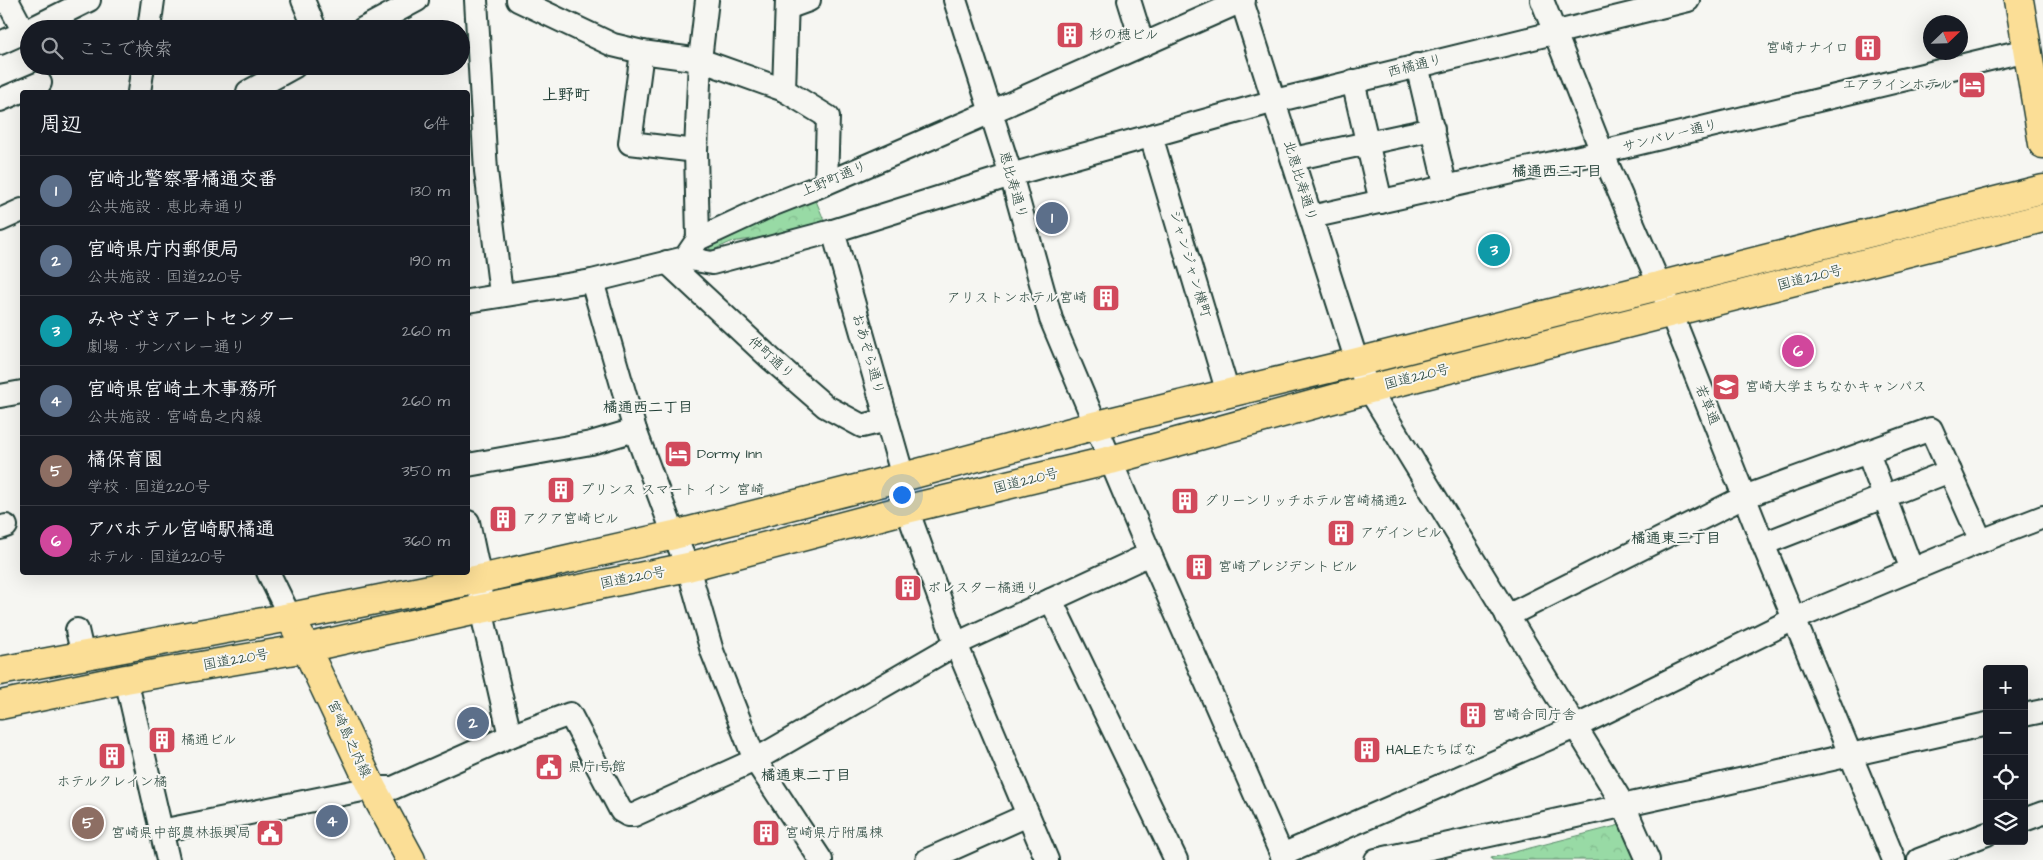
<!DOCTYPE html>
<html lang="ja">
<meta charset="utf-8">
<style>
body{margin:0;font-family:"Architects Daughter","Klee One",sans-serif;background:#242831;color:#f1f3f6}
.controls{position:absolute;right:15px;bottom:15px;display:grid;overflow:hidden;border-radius:5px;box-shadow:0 5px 20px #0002}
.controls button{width:45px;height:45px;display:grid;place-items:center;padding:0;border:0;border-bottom:1px solid #363941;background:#171b24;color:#f1f3f6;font:25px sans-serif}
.compass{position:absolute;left:1923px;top:15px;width:45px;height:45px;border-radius:50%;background:#171b24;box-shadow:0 5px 20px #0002;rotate:67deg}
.you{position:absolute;left:901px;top:494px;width:18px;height:18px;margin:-12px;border:4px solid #fff;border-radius:50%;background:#1a73e8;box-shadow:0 0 0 8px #1a73e833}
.badge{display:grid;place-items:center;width:32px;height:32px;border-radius:50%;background:#0b8043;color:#fff;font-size:16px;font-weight:700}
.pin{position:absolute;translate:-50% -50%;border:2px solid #fff;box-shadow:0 1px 5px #0006}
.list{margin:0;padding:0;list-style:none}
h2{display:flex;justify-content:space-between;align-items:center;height:65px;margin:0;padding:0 20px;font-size:21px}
h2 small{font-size:16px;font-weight:400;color:#9ea1a6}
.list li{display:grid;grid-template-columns:32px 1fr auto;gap:15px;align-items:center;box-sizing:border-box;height:70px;padding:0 20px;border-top:1px solid #363941}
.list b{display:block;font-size:19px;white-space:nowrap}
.list p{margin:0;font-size:16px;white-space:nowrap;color:#9ea1a6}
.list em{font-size:16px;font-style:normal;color:#9ea1a6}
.icon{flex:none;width:28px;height:28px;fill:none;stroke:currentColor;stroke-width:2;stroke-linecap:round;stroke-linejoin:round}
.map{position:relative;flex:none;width:2043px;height:860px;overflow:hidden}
.search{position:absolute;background:#171b24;box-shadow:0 5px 20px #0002;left:20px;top:20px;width:450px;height:55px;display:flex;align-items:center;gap:12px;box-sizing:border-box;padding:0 18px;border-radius:28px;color:#9ea1a6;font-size:19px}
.panel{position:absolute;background:#171b24;box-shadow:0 5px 20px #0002;left:20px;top:90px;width:450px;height:485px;border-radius:5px}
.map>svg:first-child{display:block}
.park{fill:url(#park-crowns);stroke:#5c8c6c}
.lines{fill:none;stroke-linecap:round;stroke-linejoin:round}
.minor-casing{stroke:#1f3d34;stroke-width:26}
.major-casing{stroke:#1f3d34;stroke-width:31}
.highway-casing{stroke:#1f3d34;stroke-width:31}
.minor{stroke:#f6f6f2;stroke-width:22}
.major{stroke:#fbde96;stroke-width:28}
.highway{stroke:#fbde96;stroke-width:28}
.labels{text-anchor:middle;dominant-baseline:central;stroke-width:4;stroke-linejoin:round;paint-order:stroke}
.poi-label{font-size:14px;fill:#1f3d34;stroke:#f6f6f2;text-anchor:start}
.street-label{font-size:14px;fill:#1f3d34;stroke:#f6f6f2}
.neighbourhood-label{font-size:15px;font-weight:bold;fill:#1f3d34;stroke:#f6f6f2}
.quarter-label{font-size:16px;font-weight:bold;fill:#1f3d34;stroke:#f6f6f2}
</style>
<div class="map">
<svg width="2043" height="860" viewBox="0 0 2043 860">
<defs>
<pattern id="park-crowns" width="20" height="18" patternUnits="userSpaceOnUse" patternTransform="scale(1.25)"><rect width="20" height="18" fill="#98daa5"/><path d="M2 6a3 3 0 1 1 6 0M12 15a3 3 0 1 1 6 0" fill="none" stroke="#83bc8f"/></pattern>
</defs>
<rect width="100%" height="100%" fill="#f6f6f2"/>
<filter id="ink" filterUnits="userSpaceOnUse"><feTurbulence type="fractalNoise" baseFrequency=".02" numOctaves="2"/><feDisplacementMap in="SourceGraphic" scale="10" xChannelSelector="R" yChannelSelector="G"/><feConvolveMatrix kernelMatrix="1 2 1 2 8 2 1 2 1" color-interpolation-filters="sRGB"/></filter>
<g filter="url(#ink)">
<g class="park">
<path d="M 814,196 L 824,220 L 822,223 L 766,237 L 731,242 L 713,250 L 709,249 L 711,242 L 747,226 L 773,211 Z"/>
<path d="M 1620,825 L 1638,860 L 1492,860 L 1491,858 Z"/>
</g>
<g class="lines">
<defs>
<g id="minor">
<path d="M 7,0 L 24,32"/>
<path d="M 303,0 L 315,29"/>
<path d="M 476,0 L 486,171 L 501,294"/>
<path d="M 518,0 L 613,45 L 642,52 L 700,60 L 784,90 L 828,117 L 826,183"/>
<path d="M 955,0 L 1011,175 L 1051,319 L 1150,554 L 1284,860"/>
<path d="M 1129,0 L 1143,45"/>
<path d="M 1542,0 L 1602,152 L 1666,300 L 1763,544 L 1894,860"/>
<path d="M 1242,1 L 1357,362 L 1369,389 L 1624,806 L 1648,860"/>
<path d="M 787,8 L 809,0"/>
<path d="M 31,29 L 89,0"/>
<path d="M 149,29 L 153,0"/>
<path d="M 363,29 L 417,0"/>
<path d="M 0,43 L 29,30"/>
<path d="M 642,52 L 630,143 L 696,151"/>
<path d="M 1417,65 L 1446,188"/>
<path d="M 1353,81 L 1381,202"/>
<path d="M 784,90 L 787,0"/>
<path d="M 139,92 L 143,66"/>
<path d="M 248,92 L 295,66"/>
<path d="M 0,100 L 40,83"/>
<path d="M 1151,136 L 1228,393"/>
<path d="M 1293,159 L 1433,129"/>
<path d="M 1311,217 L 1602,152 L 2027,50"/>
<path d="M 0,220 L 22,210"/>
<path d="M 833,231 L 903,477"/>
<path d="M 698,239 L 696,151 L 700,60 L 707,0"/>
<path d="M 685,258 L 712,263 L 833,231 L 1011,175 L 1275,101 L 1688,0"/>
<path d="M 667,262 L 771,359 L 825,406 L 862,426 L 887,420"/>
<path d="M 592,281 L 635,430 L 674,535 L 688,567 L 712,651 L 755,760 L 821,860"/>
<path d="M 468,301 L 592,281 L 685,258 L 698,239 L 769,206 L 815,188 L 991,112 L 1244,0"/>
<path d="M 0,396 L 22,392"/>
<path d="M 1868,453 L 1912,570"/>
<path d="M 468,465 L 591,443 L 635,430"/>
<path d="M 907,509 L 956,644 L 1047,860"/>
<path d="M 468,522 L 480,579 L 481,609 L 510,736"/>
<path d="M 0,528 L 6,526"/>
<path d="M 1763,544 L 1950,471"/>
<path d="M 268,572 L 290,617"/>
<path d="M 1051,600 L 1176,860"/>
<path d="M 1507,616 L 1744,497 L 1931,429 L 1981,541"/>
<path d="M 77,630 L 83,656"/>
<path d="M 126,679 L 168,860"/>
<path d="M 2024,715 L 2043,711"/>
<path d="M 2024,820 L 2043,813"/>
<path d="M 161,831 L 372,788 L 393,788 L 510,736 L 570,714 L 621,811 L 628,815 L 634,815 L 755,760 L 956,644 L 1150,554"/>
<path d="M 1282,855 L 1575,727 L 1794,619 L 1981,541 L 2043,517"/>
<path d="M 927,860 L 1028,815"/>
<path d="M 1376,860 L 1722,784 L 1987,724"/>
<path d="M 1919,860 L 1987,834"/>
</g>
<path id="major" d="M 290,617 L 306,648 L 372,788 L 411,860"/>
<g id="highway">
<path d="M 2019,0 L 2043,144"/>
<path d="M 0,671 L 290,617 L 480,579 L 674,535 L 903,477 L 1097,425 L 1357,362 L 2043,189"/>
<path d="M 0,705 L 126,679 L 306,648 L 481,609 L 688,567 L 907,509 L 1111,460 L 1366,390 L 2043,218"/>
</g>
</defs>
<use href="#minor" class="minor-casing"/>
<use href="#major" class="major-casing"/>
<use href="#highway" class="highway-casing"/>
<use href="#minor" class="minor"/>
<use href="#major" class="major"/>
<use href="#highway" class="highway"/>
</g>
</g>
<defs>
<symbol id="building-square" viewBox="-11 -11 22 22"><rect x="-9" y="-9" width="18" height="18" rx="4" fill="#d1495b" stroke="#f6f6f2"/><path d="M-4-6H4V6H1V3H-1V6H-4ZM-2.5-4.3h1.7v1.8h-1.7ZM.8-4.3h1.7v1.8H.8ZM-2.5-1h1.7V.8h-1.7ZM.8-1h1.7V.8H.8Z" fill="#fff"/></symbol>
<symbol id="hotel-square" viewBox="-11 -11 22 22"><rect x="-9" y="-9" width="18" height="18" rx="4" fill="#d1495b" stroke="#f6f6f2"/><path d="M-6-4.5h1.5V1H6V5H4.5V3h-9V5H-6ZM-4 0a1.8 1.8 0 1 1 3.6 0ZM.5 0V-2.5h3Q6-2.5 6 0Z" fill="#fff"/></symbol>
<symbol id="university-square" viewBox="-11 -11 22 22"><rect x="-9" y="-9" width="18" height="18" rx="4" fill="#d1495b" stroke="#f6f6f2"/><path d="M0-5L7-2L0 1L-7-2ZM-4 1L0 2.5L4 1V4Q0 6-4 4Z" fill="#fff"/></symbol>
<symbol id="civic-square" viewBox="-11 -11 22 22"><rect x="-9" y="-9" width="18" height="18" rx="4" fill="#d1495b" stroke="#f6f6f2"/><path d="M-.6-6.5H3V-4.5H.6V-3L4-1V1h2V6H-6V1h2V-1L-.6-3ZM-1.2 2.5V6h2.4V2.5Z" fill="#fff"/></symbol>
</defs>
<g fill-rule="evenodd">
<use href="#building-square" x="1054" y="19" width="32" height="32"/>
<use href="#building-square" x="1852" y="32" width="32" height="32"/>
<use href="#hotel-square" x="1956" y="69" width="32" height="32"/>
<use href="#building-square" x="1090" y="282" width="32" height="32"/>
<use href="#university-square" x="1710" y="371" width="32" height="32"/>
<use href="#hotel-square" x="662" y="438" width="32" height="32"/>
<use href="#building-square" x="545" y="474" width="32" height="32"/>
<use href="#building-square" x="1169" y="485" width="32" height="32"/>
<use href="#building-square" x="487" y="503" width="32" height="32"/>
<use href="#building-square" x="1325" y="517" width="32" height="32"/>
<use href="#building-square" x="1183" y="551" width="32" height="32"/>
<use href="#building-square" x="892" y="572" width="32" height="32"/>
<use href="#building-square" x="1457" y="699" width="32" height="32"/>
<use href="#building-square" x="146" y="724" width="32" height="32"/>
<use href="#building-square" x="1351" y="734" width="32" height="32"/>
<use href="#building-square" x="96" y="740" width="32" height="32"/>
<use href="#civic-square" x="533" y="751" width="32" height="32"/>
<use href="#civic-square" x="254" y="817" width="32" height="32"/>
<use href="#building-square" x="750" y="817" width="32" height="32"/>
</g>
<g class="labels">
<g class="poi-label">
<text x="1089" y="35">杉の穂ビル</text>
<text x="1849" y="48" text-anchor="end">宮崎ナナイロ</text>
<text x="1953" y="85" text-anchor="end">エアラインホテル</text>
<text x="1087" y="298" text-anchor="end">アリストンホテル宮崎</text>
<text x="1745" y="387">宮崎大学まちなかキャンパス</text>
<text x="697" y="454">Dormy Inn</text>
<text x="580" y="490">プリンス スマート イン 宮崎</text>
<text x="1204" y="501">グリーンリッチホテル宮崎橘通2</text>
<text x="522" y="519">アクア宮崎ビル</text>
<text x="1360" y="533">アゲインビル</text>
<text x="1218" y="567">宮崎プレジデントビル</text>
<text x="927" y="588">ポレスター橘通り</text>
<text x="1492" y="715">宮崎合同庁舎</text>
<text x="181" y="740">橘通ビル</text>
<text x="1386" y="750">HALEたちばな</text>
<text x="568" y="767">県庁1号館</text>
<text x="112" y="782" text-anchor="middle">ホテルクレイン橘</text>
<text x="251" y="833" text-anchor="end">宮崎県中部農林振興局</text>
<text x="785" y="833">宮崎県庁附属棟</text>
</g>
<g class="street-label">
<text transform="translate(1415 66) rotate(-14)">西橘通り</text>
<text transform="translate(1670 136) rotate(-14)">サンバレー通り</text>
<text transform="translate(834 179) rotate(-23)">上野町通り</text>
<text transform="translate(1300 181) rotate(73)">北恵比寿通り</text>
<text transform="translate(1013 185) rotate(74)">恵比寿通り</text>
<text transform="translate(1190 264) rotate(73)">ジャンジャン横町</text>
<text transform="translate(1810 278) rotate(-14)">国道220号</text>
<text transform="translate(868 354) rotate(74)">おあぞら通り</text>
<text transform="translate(771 358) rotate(42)">仲町通り</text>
<text transform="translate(1417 377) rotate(-14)">国道220号</text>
<text transform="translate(1707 405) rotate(68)">若草通</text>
<text transform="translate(1026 481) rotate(-14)">国道220号</text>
<text transform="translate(633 578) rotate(-11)">国道220号</text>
<text transform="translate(236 660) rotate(-10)">国道220号</text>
<text transform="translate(349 739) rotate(65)">宮崎島之内線</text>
</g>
<g class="neighbourhood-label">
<text x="1557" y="171">橘通西三丁目</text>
<text x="648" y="407">橘通西二丁目</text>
<text x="1676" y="538">橘通東三丁目</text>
<text x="806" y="775">橘通東二丁目</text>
</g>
<g class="quarter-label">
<text x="566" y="95">上野町</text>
</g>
</g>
</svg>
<div class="controls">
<button>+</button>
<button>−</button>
<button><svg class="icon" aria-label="locate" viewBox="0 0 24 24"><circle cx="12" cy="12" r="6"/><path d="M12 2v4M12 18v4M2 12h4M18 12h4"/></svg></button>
<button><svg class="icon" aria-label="layers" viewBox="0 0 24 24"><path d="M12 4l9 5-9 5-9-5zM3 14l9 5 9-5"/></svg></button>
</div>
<svg class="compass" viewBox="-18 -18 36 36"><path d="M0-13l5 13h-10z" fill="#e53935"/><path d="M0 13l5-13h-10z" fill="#9ea1a6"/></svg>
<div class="you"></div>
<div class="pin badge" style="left:1052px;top:218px;background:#5c6f8a">1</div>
<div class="pin badge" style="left:473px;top:723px;background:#5c6f8a">2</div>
<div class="pin badge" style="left:1494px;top:250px;background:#0f9aa8">3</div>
<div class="pin badge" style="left:332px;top:821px;background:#5c6f8a">4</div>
<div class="pin badge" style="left:88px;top:823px;background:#8d6e63">5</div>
<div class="pin badge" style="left:1798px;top:351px;background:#d1479c">6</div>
<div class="search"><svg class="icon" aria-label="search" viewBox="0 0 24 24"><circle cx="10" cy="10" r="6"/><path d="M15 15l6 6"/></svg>ここで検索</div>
<section class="panel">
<h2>周辺<small>6件</small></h2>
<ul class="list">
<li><span class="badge" style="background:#5c6f8a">1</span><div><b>宮崎北警察署橘通交番</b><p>公共施設 · 恵比寿通り</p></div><em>130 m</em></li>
<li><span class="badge" style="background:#5c6f8a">2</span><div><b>宮崎県庁内郵便局</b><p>公共施設 · 国道220号</p></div><em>190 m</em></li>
<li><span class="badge" style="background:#0f9aa8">3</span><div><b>みやざきアートセンター</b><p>劇場 · サンバレー通り</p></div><em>260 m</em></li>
<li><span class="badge" style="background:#5c6f8a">4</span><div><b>宮崎県宮崎土木事務所</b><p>公共施設 · 宮崎島之内線</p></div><em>260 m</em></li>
<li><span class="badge" style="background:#8d6e63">5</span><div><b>橘保育園</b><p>学校 · 国道220号</p></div><em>350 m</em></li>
<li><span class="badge" style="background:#d1479c">6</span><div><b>アパホテル宮崎駅橘通</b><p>ホテル · 国道220号</p></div><em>360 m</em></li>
</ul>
</section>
</div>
